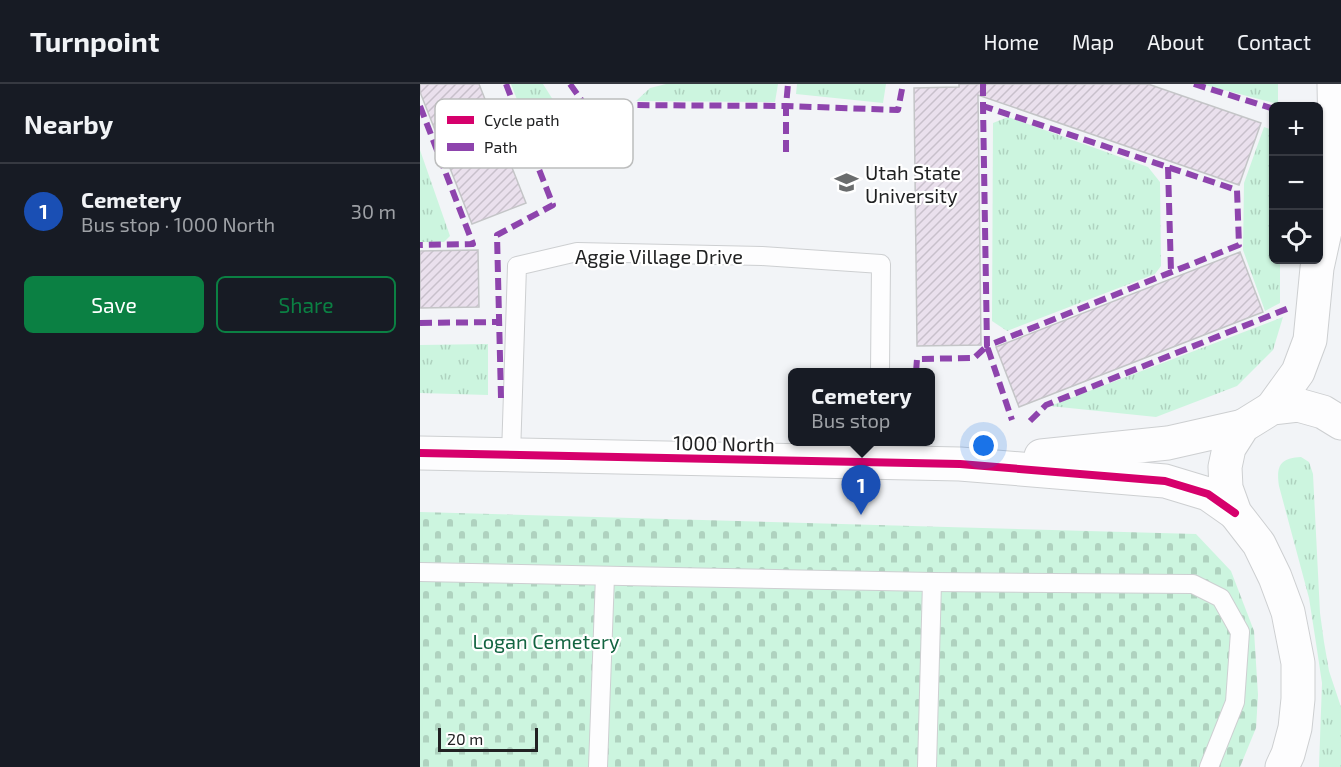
<!DOCTYPE html>
<meta charset="utf-8">
<style>
body{margin:0;font-family:"Exo 2",sans-serif;background:#242831;color:#f1f3f6}
.controls{position:absolute;right:18px;top:18px;display:grid;overflow:hidden;border-radius:9px;box-shadow:0 2px 4px #0004}
.controls button{width:54px;height:54px;display:grid;place-items:center;padding:0;border:0;border-bottom:2px solid #363941;background:#171b24;color:#f1f3f6;font:30px sans-serif}
.scale{position:absolute;left:18px;bottom:15px;width:100px;box-sizing:border-box;padding-left:6px;border:3px solid #212223;border-top:0;font-size:16px;line-height:21px;white-space:nowrap;color:#212223;-webkit-text-stroke:4px #fff;paint-order:stroke}
.you{position:absolute;left:564px;top:362px;width:21px;height:21px;margin:-15px;border:4px solid #fff;border-radius:50%;background:#1a73e8;box-shadow:0 0 0 9px #1a73e833}
.badge{display:grid;place-items:center;width:39px;height:39px;border-radius:50%;background:#0b8043;color:#fff;font-size:20px;font-weight:700}
.pin{position:absolute;translate:-50% -50px;filter:drop-shadow(0 2px 3px #0008)}
.pin::after{content:'';position:absolute;top:32px;width:21px;height:18px;background:inherit;clip-path:polygon(0 0,100% 0,50% 100%)}
.popup{position:absolute;left:368px;top:284px;width:147px;height:78px;box-sizing:border-box;display:grid;place-content:center;border-radius:9px;background:#171b24;filter:drop-shadow(0 2px 4px #0005);font-size:20px;white-space:nowrap;color:#9ea1a6}
.popup b{font-size:22px;color:#f1f3f6}
.popup::after{content:'';position:absolute;left:50%;top:100%;margin-left:-12px;border:12px solid transparent;border-top-color:#171b24}
.list{margin:0;padding:0;list-style:none}
h2{display:flex;justify-content:space-between;align-items:center;height:78px;margin:0;padding:0 24px;font-size:26px}
h2 small{font-size:20px;font-weight:400;color:#9ea1a6}
.list li{display:grid;grid-template-columns:39px 1fr auto;gap:18px;align-items:center;box-sizing:border-box;height:96px;padding:0 24px;border-top:2px solid #363941}
.list b{display:block;font-size:22px;white-space:nowrap}
.list p{margin:0;font-size:20px;white-space:nowrap;color:#9ea1a6}
.list em{font-size:20px;font-style:normal;color:#9ea1a6}
.actions{display:flex;gap:12px;padding:18px 24px}
.actions a{flex:1;padding:14px 0;border:2px solid #0b8043;border-radius:9px;text-align:center;font-size:21px;color:#0b8043}
.actions .main{background:#0b8043;color:#fff}
.icon{flex:none;width:33px;height:33px;fill:none;stroke:currentColor;stroke-width:2;stroke-linecap:round;stroke-linejoin:round}
.map{position:relative;flex:none;width:921px;height:683px;overflow:hidden}
header{display:flex;align-items:center;gap:36px;box-sizing:border-box;height:84px;padding:0 30px;background:#171b24;border-bottom:2px solid #363941}
header strong{font-size:28px}
nav{display:flex;gap:33px;margin-inline-start:auto;font-size:21px}
main{display:flex}
aside{flex:1;background:#171b24}
.map>svg:first-child{display:block}
.grass{fill:url(#grass-tufts)}
.cemetery{fill:url(#cemetery-stones)}
.building{fill:url(#building-hatch);stroke:#c4c5c7;stroke-width:1.5}
.lines{fill:none;stroke-linecap:round;stroke-linejoin:round}
.lane-casing{stroke:#cdcfd1;stroke-width:20}
.secondary-casing{stroke:#cdcfd1;stroke-width:35}
.lane{stroke:#fdfdfe;stroke-width:18}
.secondary{stroke:#fdfdfe;stroke-width:33}
.quiet{stroke:#8e44ad;stroke-width:6;stroke-dasharray:12 6;stroke-linecap:butt}
.cycleway-casing{stroke:#fff;stroke-width:11}
.cycleway{stroke:#d6006c;stroke-width:8}
.labels{text-anchor:middle;dominant-baseline:central;stroke-width:4.5;stroke-linejoin:round;paint-order:stroke}
.poi-label{font-size:20px;fill:#212223;stroke:#fff;text-anchor:start}
.street-label{font-size:20px;fill:#212223;stroke:#fff}
.park-label{font-size:20px;fill:#136441;stroke:#fff}
.key{fill:#fff;stroke:#bcbdbd;stroke-width:1.5}
.key-label{font-size:16px;fill:#212223}
</style>
<header>
<strong>Turnpoint</strong>
<nav><a>Home</a><a>Map</a><a>About</a><a>Contact</a></nav>
</header>
<main>
<aside>
<h2>Nearby<small></small></h2>
<ul class="list">
<li><span class="badge" style="background:#1a4fb4">1</span><div><b>Cemetery</b><p>Bus stop · 1000 North</p></div><em>30 m</em></li>
</ul>
<div class="actions"><a class="main">Save</a><a>Share</a></div>
</aside>
<div class="map">
<svg width="921" height="683" viewBox="0 0 921 683">
<defs>
<pattern id="grass-tufts" width="24" height="20" patternUnits="userSpaceOnUse" patternTransform="scale(1.5)"><rect width="24" height="20" fill="#ccf5df"/><path d="M3 7l-1-3M5 7V3M7 7l1-3M15 17l-1-3M17 17v-4M19 17l1-3" fill="none" stroke="#afd2bf"/></pattern>
<pattern id="cemetery-stones" width="16" height="16" patternUnits="userSpaceOnUse" patternTransform="scale(1.5)"><rect width="16" height="16" fill="#ccf5df"/><path d="M2 7V4a2 2 0 0 1 4 0v3zM10 15v-3a2 2 0 0 1 4 0v3z" fill="#afd2bf"/></pattern>
<pattern id="building-hatch" width="6" height="6" patternUnits="userSpaceOnUse" patternTransform="scale(1.5)"><rect width="6" height="6" fill="#eae0ed"/><path d="M-1 1l2-2M0 6l6-6M5 7l2-2" fill="none" stroke="#c8c0cb"/></pattern>
</defs>
<rect width="100%" height="100%" fill="#f2f4f7"/>
<g class="grass">
<path d="M 91,0 L 123,0 L 147,38 L 109,47 Z"/>
<path d="M 246,0 L 358,0 L 355,18 L 216,17 L 230,4 Z"/>
<path d="M 377,0 L 466,0 L 463,19 L 376,10 Z"/>
<path d="M 781,0 L 858,0 L 858,20 Z"/>
<path d="M 588,33 L 728,83 L 740,98 L 741,182 L 735,190 L 587,247 L 572,237 L 573,39 Z"/>
<path d="M 844,43 L 853,46 L 854,176 L 860,176 L 860,219 L 845,227 L 823,166 L 824,99 Z"/>
<path d="M 0,66 L 30,152 L 24,158 L 0,158 Z"/>
<path d="M 863,233 L 853,266 L 817,302 L 736,333 L 630,322 Z"/>
<path d="M 68,260 L 68,311 L 0,309 L 0,261 Z"/>
<path d="M 881,373 L 889,378 L 893,390 L 900,529 L 904,558 L 909,587 L 921,623 L 921,683 L 899,683 L 902,599 L 896,559 L 889,514 L 859,402 C 856,382 860,374 881,373 Z"/>
</g>
<path class="cemetery" d="M 0,428 L 776,450 L 811,487 L 834,547 L 838,611 L 836,644 L 820,683 L 0,683 Z"/>
<g class="building">
<path d="M 0,0 L 59,0 L 106,119 L 52,140 L 0,8 Z"/>
<path d="M 539,0 L 728,0 L 841,39 L 819,101 L 558,11 L 561,261 L 497,262 L 494,4 L 539,3 Z"/>
<path d="M 58,166 L 59,223 L 0,224 L 0,167 Z"/>
<path d="M 820,168 L 843,228 L 599,323 L 576,263 Z"/>
</g>
<g class="lines">
<defs>
<g id="lane">
<path d="M 91,371 L 97,182 L 157,168 L 342,172 L 461,180 L 460,288"/>
<path d="M 0,488 L 512,498 L 773,500 L 801,514 L 820,548 L 815,618 L 789,683"/>
<path d="M 178,683 L 185,492"/>
<path d="M 507,683 L 512,498"/>
</g>
<g id="secondary">
<path d="M 914,0 L 916,97 L 921,118"/>
<path d="M 852,324 L 878,288 L 890,256 L 897,184 L 916,97"/>
<path d="M 0,369 L 540,380 L 745,397 L 788,410 L 815,429"/>
<path d="M 621,372 L 748,359 L 823,342"/>
<path d="M 862,683 L 868,670 L 875,644 L 878,615 L 878,579 L 868,528 L 855,493 L 839,460 L 815,429 L 806,404 L 805,383 L 809,364 L 823,342 L 852,324 L 878,321 L 903,328 L 921,339"/>
</g>
</defs>
<use href="#lane" class="lane-casing"/>
<use href="#secondary" class="secondary-casing"/>
<use href="#lane" class="lane"/>
<use href="#secondary" class="secondary"/>
<g class="quiet">
<path d="M 86,0 L 107,55"/>
<path d="M 150,0 L 172,31 L 190,67"/>
<path d="M 563,0 L 563,22 L 567,262 L 819,161 L 817,106 L 563,22"/>
<path d="M 774,0 L 854,25"/>
<path d="M 0,22 L 53,160 L 0,161"/>
<path d="M 366,68 L 366,22 L 368,0"/>
<path d="M 748,83 L 751,188"/>
<path d="M 0,239 L 79,238"/>
<path d="M 496,288 L 497,275 L 554,274 L 567,262 L 592,336"/>
<path d="M 81,314 L 77,151 L 133,121 L 107,55 L 200,21 L 366,22 L 478,26 L 483,0"/>
<path d="M 610,337 L 626,321 L 869,224"/>
</g>
<defs>
<path id="cycleway" d="M 0,369 L 540,380 L 745,397 L 788,410 L 815,429"/>
</defs>
<use href="#cycleway" class="cycleway-casing"/>
<use href="#cycleway" class="cycleway"/>
</g>
<defs>
<symbol id="university-bare" viewBox="-9 -9 18 18"><path d="M0-5L7-2L0 1L-7-2ZM-4 1L0 2.5L4 1V4Q0 6-4 4Z" fill="#6a6c6d" stroke="#fff" stroke-width="2.5" paint-order="stroke"/></symbol>
</defs>
<g fill-rule="evenodd">
<use href="#university-bare" x="410" y="82" width="33" height="33"/>
</g>
<g class="labels">
<g class="poi-label">
<text x="445" y="88">Utah State<tspan x="445" dy="23">University</tspan></text>
</g>
<g class="street-label">
<text x="239" y="172">Aggie Village Drive</text>
<text transform="translate(304 359) rotate(1)">1000 North</text>
</g>
<g class="park-label">
<text x="126" y="557">Logan Cemetery</text>
</g>
</g>
<rect x="15" y="15" width="198" height="69" rx="9" class="key"/>
<rect x="27" y="32" width="27" height="8" fill="#d6006c"/>
<rect x="27" y="59" width="27" height="8" fill="#8e44ad"/>
<g class="key-label">
<text x="64" y="42">Cycle path</text>
<text x="64" y="69">Path</text>
</g>
</svg>
<div class="controls">
<button>+</button>
<button>−</button>
<button><svg class="icon" aria-label="locate" viewBox="0 0 24 24"><circle cx="12" cy="12" r="6"/><path d="M12 2v4M12 18v4M2 12h4M18 12h4"/></svg></button>
</div>
<div class="scale">20 m</div>
<div class="you"></div>
<div class="pin badge" style="left:441px;top:431px;background:#1a4fb4">1</div>
<div class="popup"><b>Cemetery</b>Bus stop</div>
</div>
</main>
